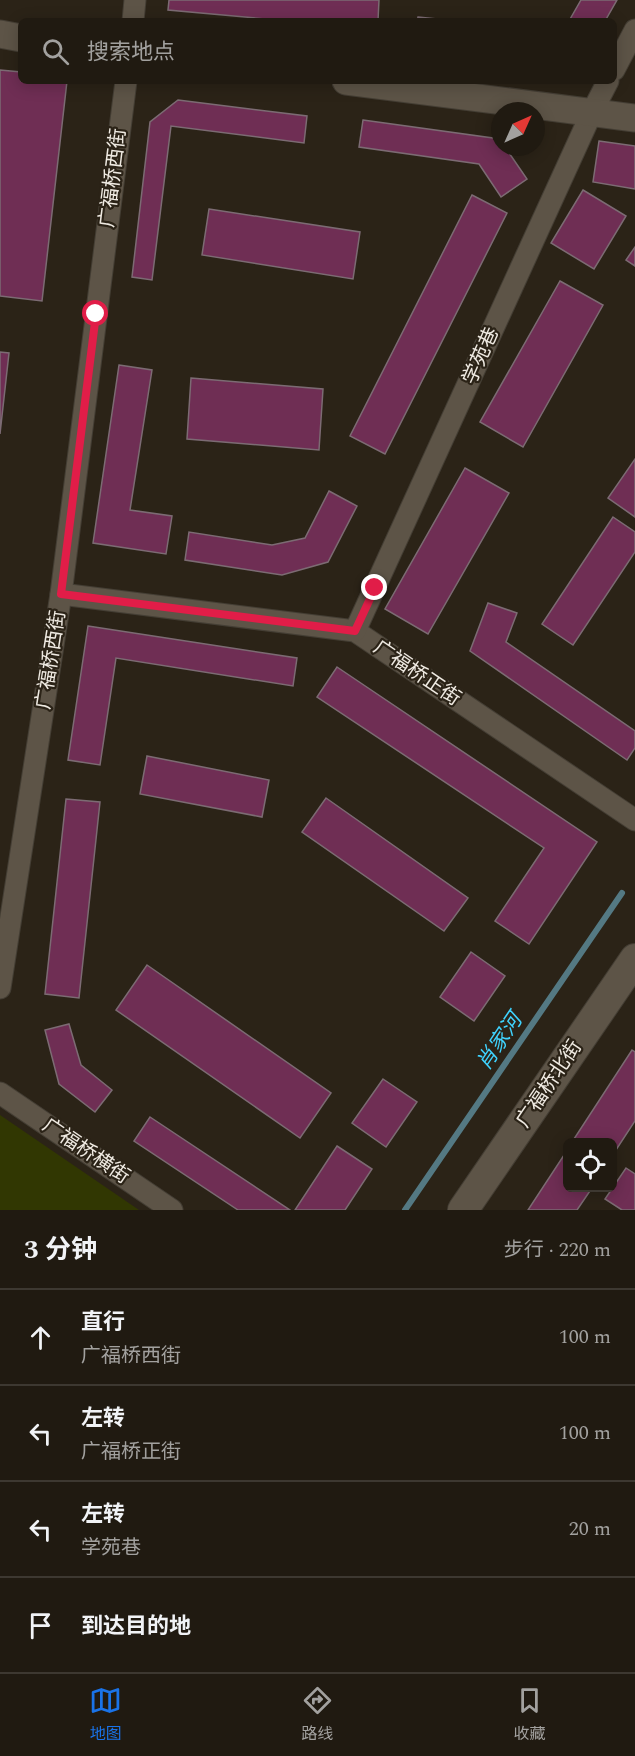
<!DOCTYPE html>
<html lang="zh">
<meta charset="utf-8">
<style>
body{margin:0;font-family:Spectral,"Noto Sans SC",serif;background:#2d271f;color:#f1f3f6}
.controls{position:absolute;right:18px;bottom:18px;display:grid;overflow:hidden;border-radius:9px;box-shadow:0 3px 15px #0003}
.controls button{width:54px;height:54px;display:grid;place-items:center;padding:0;border:0;border-bottom:2px solid #3d3831;background:#201a11;color:#f1f3f6;font:30px sans-serif}
.compass{position:absolute;left:491px;top:102px;width:54px;height:54px;border-radius:50%;background:#201a11;box-shadow:0 3px 15px #0003;rotate:45deg}
.stop{position:absolute;width:18px;height:18px;margin:-14px;border:4px solid #e11d48;border-radius:50%;background:#fff}
.stop.end{background:#e11d48;border-color:#fff;box-shadow:0 2px 6px #0008}
.list{margin:0;padding:0;list-style:none}
h2{display:flex;justify-content:space-between;align-items:center;height:78px;margin:0;padding:0 24px;font-size:26px}
h2 small{font-size:20px;font-weight:400;color:#a2a19f}
.list li{display:grid;grid-template-columns:39px 1fr auto;gap:18px;align-items:center;box-sizing:border-box;height:96px;padding:0 24px;border-top:2px solid #3d3831}
.list b{display:block;font-size:22px;white-space:nowrap}
.list p{margin:0;font-size:20px;white-space:nowrap;color:#a2a19f}
.list em{font-size:20px;font-style:normal;color:#a2a19f}
.icon{flex:none;width:33px;height:33px;fill:none;stroke:currentColor;stroke-width:2;stroke-linecap:round;stroke-linejoin:round}
.map{position:relative;flex:none;width:635px;height:1210px;overflow:hidden}
.search{position:absolute;background:#201a11;box-shadow:0 3px 15px #0003;left:18px;right:18px;top:18px;height:66px;display:flex;align-items:center;gap:15px;box-sizing:border-box;padding:0 21px;border-radius:9px;color:#a2a19f;font-size:22px}
.sheet{height:462px;background:#201a11}
nav{display:flex;justify-content:space-around;align-items:center;box-sizing:border-box;height:84px;border-top:2px solid #3d3831;background:#201a11;font-size:16px;color:#a2a19f}
nav a{display:grid;justify-items:center;gap:3px}
nav .on{color:#1a73e8}
.map>svg:first-child{display:block}
.green{fill:#313702}
.lines{fill:none;stroke-linecap:round;stroke-linejoin:round}
.stream{stroke:#547983;stroke-width:6}
.building{fill:#6f2e54;stroke:#7c6b73;stroke-width:1.5}
.minor-casing{stroke:#443e34;stroke-width:23}
.tertiary-casing{stroke:#443e34;stroke-width:29}
.secondary-casing{stroke:#443e34;stroke-width:32}
.minor{stroke:#5d5447;stroke-width:21}
.tertiary{stroke:#5d5447;stroke-width:27}
.secondary{stroke:#5d5447;stroke-width:30}
.route{stroke:#e11d48;stroke-width:8}
.labels{text-anchor:middle;dominant-baseline:central;stroke-width:4.5;stroke-linejoin:round;paint-order:stroke}
.street-label{font-size:20px;fill:#efeae2;stroke:#2b2317}
.water-label{font-size:21px;font-style:italic;fill:#3fd3fe;stroke:#2b2317}
</style>
<div class="map">
<svg width="635" height="1210" viewBox="0 0 635 1210">
<rect width="100%" height="100%" fill="#2b2317"/>
<path class="green" d="M 0,1115 L 139,1210 L 0,1210 Z"/>
<g class="lines">
<path class="stream" d="M 405,1210 L 622,893"/>
</g>
<g class="building">
<path d="M 169,0 L 379,0 L 378,21 L 288,21 L 168,10 Z"/>
<path d="M 581,0 L 617,0 L 605,21 L 569,21 Z"/>
<path d="M 418,17 L 457,21 L 417,21 Z"/>
<path d="M 0,70 L 21,72 L 21,81 L 67,81 L 42,301 L 0,296 Z"/>
<path d="M 178,100 L 307,116 L 304,143 L 171,126 L 152,280 L 132,277 L 150,122 Z"/>
<path d="M 363,120 L 500,139 L 500,147 L 505,147 L 527,179 L 501,197 L 479,164 L 359,147 Z"/>
<path d="M 599,141 L 635,146 L 635,189 L 593,182 Z"/>
<path d="M 583,190 L 626,216 L 594,269 L 551,243 Z"/>
<path d="M 472,195 L 507,213 L 385,454 L 350,436 Z"/>
<path d="M 209,209 L 360,232 L 353,279 L 202,255 Z"/>
<path d="M 635,247 L 635,266 L 626,260 Z"/>
<path d="M 560,281 L 603,305 L 523,447 L 480,422 Z"/>
<path d="M 0,352 L 9,353 L 0,434 Z"/>
<path d="M 119,365 L 152,370 L 130,510 L 172,516 L 166,554 L 93,543 Z"/>
<path d="M 191,378 L 323,389 L 319,450 L 187,439 Z"/>
<path d="M 635,459 L 635,517 L 608,498 Z"/>
<path d="M 465,468 L 509,493 L 428,634 L 385,609 Z"/>
<path d="M 329,491 L 357,506 L 328,562 L 282,575 L 185,560 L 189,532 L 272,545 L 305,538 Z"/>
<path d="M 613,517 L 635,532 L 635,552 L 573,645 L 542,624 Z"/>
<path d="M 488,603 L 517,613 L 506,642 L 635,731 L 635,748 L 627,760 L 470,651 Z"/>
<path d="M 88,626 L 297,658 L 293,686 L 116,658 L 100,765 L 68,760 Z"/>
<path d="M 337,667 L 597,842 L 529,944 L 495,921 L 544,848 L 317,697 Z"/>
<path d="M 147,756 L 269,780 L 262,817 L 140,794 Z"/>
<path d="M 326,798 L 468,898 L 444,931 L 302,832 Z"/>
<path d="M 66,799 L 100,802 L 79,998 L 45,994 Z"/>
<path d="M 471,952 L 505,976 L 474,1021 L 440,997 Z"/>
<path d="M 147,965 L 331,1093 L 300,1138 L 116,1010 Z"/>
<path d="M 69,1024 L 81,1065 L 112,1090 L 95,1112 L 59,1084 L 45,1030 Z"/>
<path d="M 632,1050 L 635,1052 L 635,1121 L 612,1156 L 612,1142 L 572,1142 Z"/>
<path d="M 383,1079 L 417,1102 L 386,1147 L 352,1123 Z"/>
<path d="M 150,1117 L 290,1210 L 238,1210 L 134,1141 Z"/>
<path d="M 337,1146 L 372,1169 L 345,1210 L 295,1210 Z"/>
<path d="M 568,1149 L 568,1188 L 592,1188 L 577,1210 L 528,1210 Z"/>
<path d="M 626,1168 L 635,1174 L 635,1210 L 622,1210 L 605,1199 Z"/>
</g>
<g class="lines">
<defs>
<g id="minor">
<path d="M 133,21 L 135,0"/>
<path d="M 614,70 L 635,30"/>
<path d="M 61,594 L 355,631 L 635,820"/>
<path d="M 355,631 L 592,112 L 608,81"/>
<path d="M 0,988 L 61,594 L 126,81"/>
<path d="M 0,1093 L 172,1210"/>
</g>
<g id="tertiary">
<path d="M 0,34 L 21,38"/>
<path d="M 346,81 L 635,118"/>
</g>
<path id="secondary" d="M 463,1210 L 635,959"/>
</defs>
<use href="#minor" class="minor-casing"/>
<use href="#tertiary" class="tertiary-casing"/>
<use href="#secondary" class="secondary-casing"/>
<use href="#minor" class="minor"/>
<use href="#tertiary" class="tertiary"/>
<use href="#secondary" class="secondary"/>
</g>
<g class="lines">
<path class="route" d="M 96,314 L 61,594 L 355,631 L 375,588"/>
</g>
<g class="labels">
<g class="street-label">
<text transform="translate(113 178) rotate(-83)">广福桥西街</text>
<text transform="translate(481 356) rotate(-66)">学苑巷</text>
<text transform="translate(51 660) rotate(-81)">广福桥西街</text>
<text transform="translate(417 673) rotate(34)">广福桥正街</text>
<text transform="translate(549 1084) rotate(-56)">广福桥北街</text>
<text transform="translate(86 1151) rotate(34)">广福桥横街</text>
</g>
<g class="water-label">
<text transform="translate(500 1042) rotate(-56)">肖家河</text>
</g>
</g>
</svg>
<div class="controls">
<button><svg class="icon" aria-label="locate" viewBox="0 0 24 24"><circle cx="12" cy="12" r="6"/><path d="M12 2v4M12 18v4M2 12h4M18 12h4"/></svg></button>
</div>
<svg class="compass" viewBox="-18 -18 36 36"><path d="M0-13l5 13h-10z" fill="#e53935"/><path d="M0 13l5-13h-10z" fill="#a2a19f"/></svg>
<div class="stop" style="left:96px;top:314px"></div>
<div class="stop end" style="left:375px;top:588px"></div>
<div class="search"><svg class="icon" aria-label="search" viewBox="0 0 24 24"><circle cx="10" cy="10" r="6"/><path d="M15 15l6 6"/></svg>搜索地点</div>
</div>
<section class="sheet">
<h2>3 分钟<small>步行 · 220 m</small></h2>
<ul class="list">
<li><svg class="icon" aria-label="ahead" viewBox="0 0 24 24"><path d="M12 20V5M6 11l6-6 6 6"/></svg><div><b>直行</b><p>广福桥西街</p></div><em>100 m</em></li>
<li><svg class="icon" aria-label="left" viewBox="0 0 24 24"><path d="M17 20v-9H6M10 6l-5 5 5 5"/></svg><div><b>左转</b><p>广福桥正街</p></div><em>100 m</em></li>
<li><svg class="icon" aria-label="left" viewBox="0 0 24 24"><path d="M17 20v-9H6M10 6l-5 5 5 5"/></svg><div><b>左转</b><p>学苑巷</p></div><em>20 m</em></li>
<li><svg class="icon" aria-label="arrive" viewBox="0 0 24 24"><path d="M6 21V4h12l-3 4 3 4H6"/></svg><div><b>到达目的地</b></div></li>
</ul>
</section>
<nav>
<a class="on"><svg class="icon" aria-label="map" viewBox="0 0 24 24"><path d="M3 6l6-2 6 2 6-2v14l-6 2-6-2-6 2zM9 4v14M15 6v14"/></svg>地图</a>
<a><svg class="icon" aria-label="directions" viewBox="0 0 24 24"><path d="M12 3l9 9-9 9-9-9zM9 14v-3h6M13 9l2 2-2 2"/></svg>路线</a>
<a><svg class="icon" aria-label="saved" viewBox="0 0 24 24"><path d="M7 4h10v16l-5-4-5 4z"/></svg>收藏</a>
</nav>
